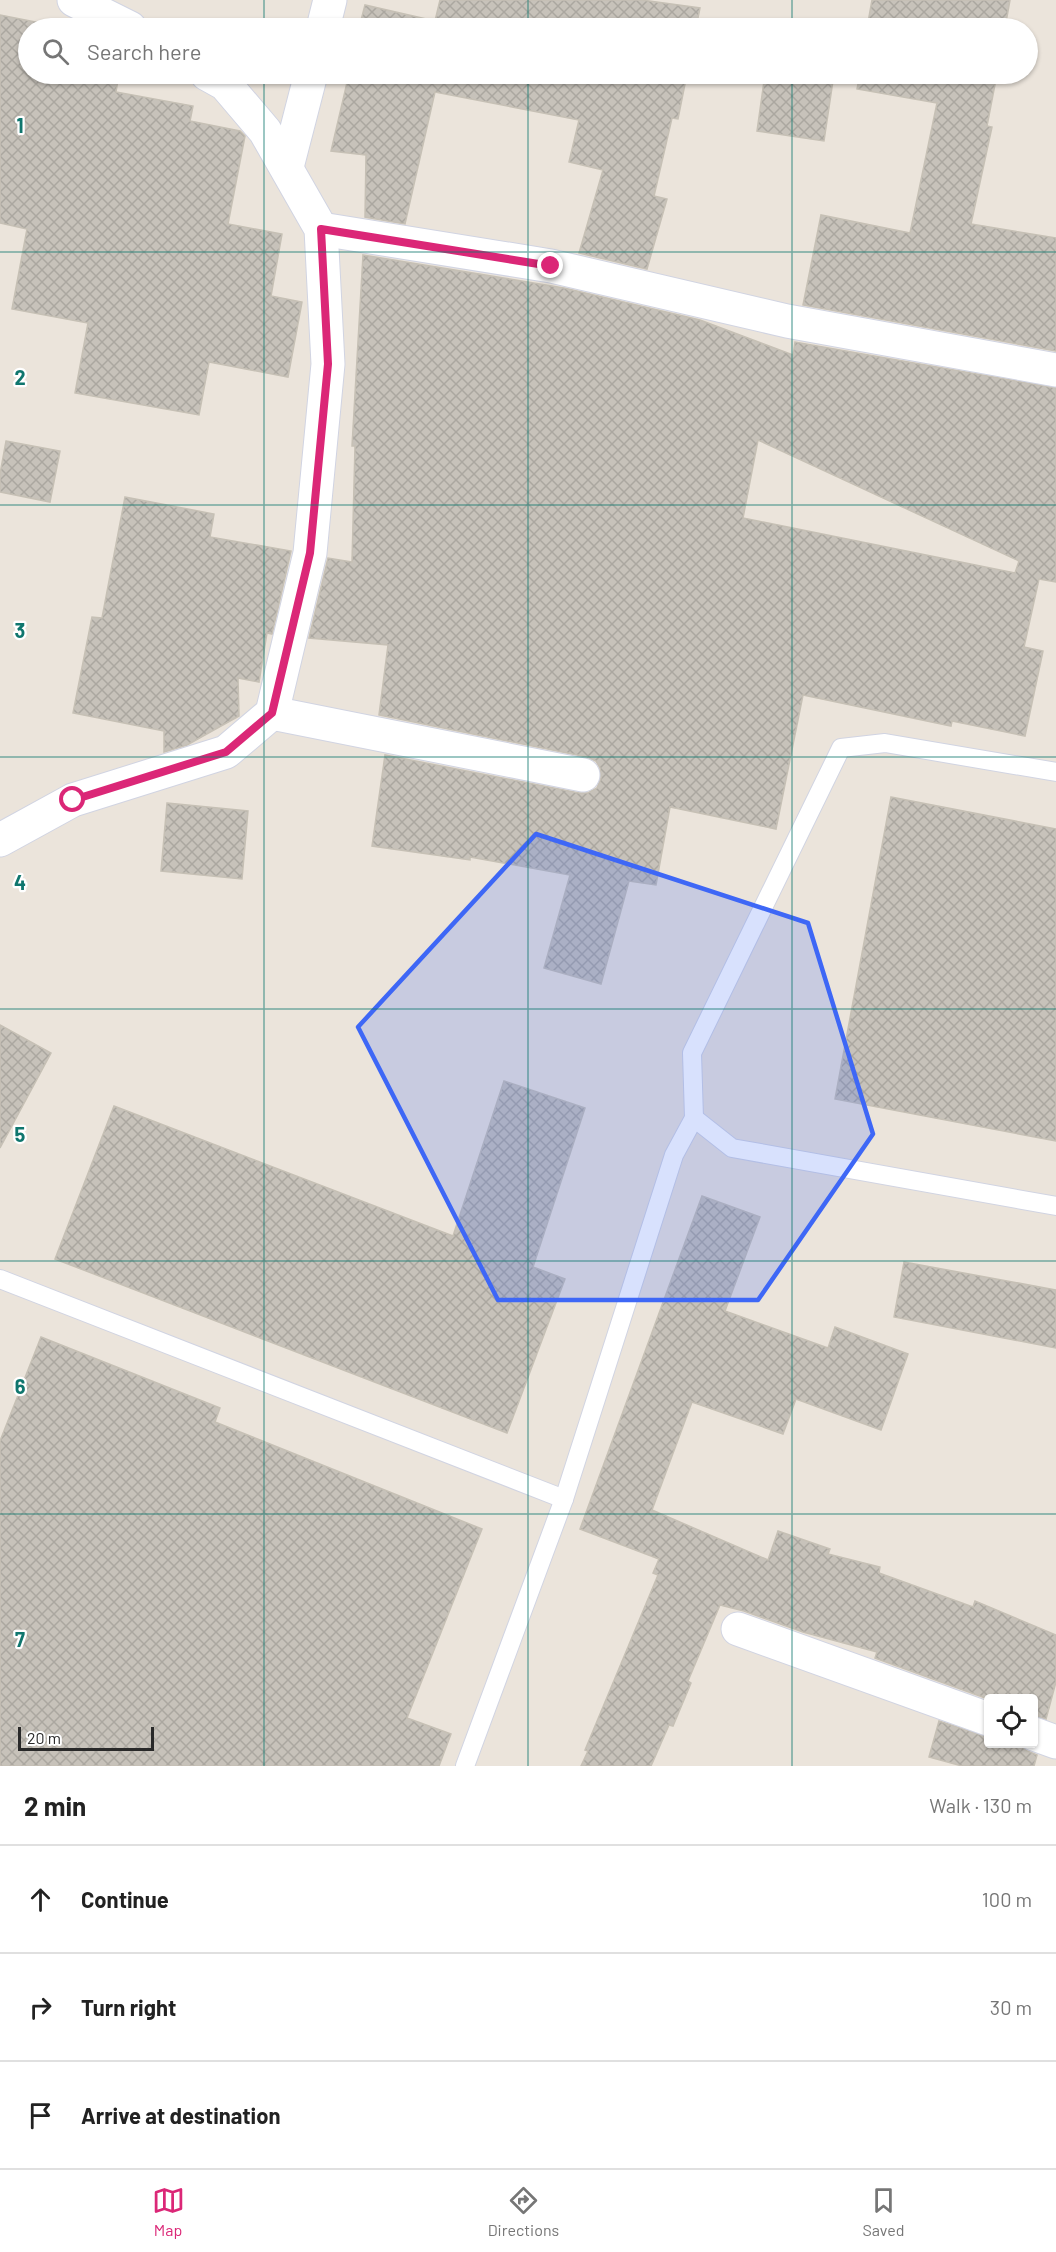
<!DOCTYPE html>
<meta charset="utf-8">
<style>
body{margin:0;font-family:Barlow,sans-serif;background:#f2f2f2;color:#222}
.controls{position:absolute;right:18px;bottom:18px;display:grid;overflow:hidden;border-radius:6px;box-shadow:0 2px 4px #0004}
.controls button{width:54px;height:54px;display:grid;place-items:center;padding:0;border:0;border-bottom:2px solid #e0e0e0;background:#fff;color:#222;font:30px sans-serif}
.scale{position:absolute;left:18px;bottom:15px;width:136px;box-sizing:border-box;padding-left:6px;border:3px solid #292929;border-top:0;font-size:16px;line-height:21px;white-space:nowrap;color:#292929;-webkit-text-stroke:4px #fff;paint-order:stroke}
.stop{position:absolute;width:18px;height:18px;margin:-14px;border:4px solid #db2777;border-radius:50%;background:#fff}
.stop.end{background:#db2777;border-color:#fff;box-shadow:0 2px 6px #0008}
.list{margin:0;padding:0;list-style:none}
h2{display:flex;justify-content:space-between;align-items:center;height:78px;margin:0;padding:0 24px;font-size:26px}
h2 small{font-size:20px;font-weight:400;color:#767676}
.list li{display:grid;grid-template-columns:39px 1fr auto;gap:18px;align-items:center;box-sizing:border-box;height:108px;padding:0 24px;border-top:2px solid #e0e0e0}
.list b{display:block;font-size:22px;white-space:nowrap}
.list em{font-size:20px;font-style:normal;color:#767676}
.icon{flex:none;width:33px;height:33px;fill:none;stroke:currentColor;stroke-width:2;stroke-linecap:round;stroke-linejoin:round}
.map{position:relative;flex:none;width:1056px;height:1766px;overflow:hidden}
.search{position:absolute;background:#fff;box-shadow:0 2px 4px #0004;left:18px;right:18px;top:18px;height:66px;display:flex;align-items:center;gap:15px;box-sizing:border-box;padding:0 21px;border-radius:33px;color:#767676;font-size:22px}
.sheet{height:402px;background:#fff}
nav{display:flex;justify-content:space-around;align-items:center;box-sizing:border-box;height:84px;border-top:2px solid #e0e0e0;background:#fff;font-size:16px;color:#767676}
nav a{display:grid;justify-items:center;gap:3px}
nav .on{color:#db2777}
.map>svg:first-child{display:block}
.building{fill:url(#building-cross-hatch);stroke:#c6c0b5;stroke-width:1.5;fill-rule:evenodd}
.lines{fill:none;stroke-linecap:round;stroke-linejoin:round}
.service-casing{stroke:#d1d4e2;stroke-width:20}
.minor-casing{stroke:#d1d4e2;stroke-width:35}
.service{stroke:#fff;stroke-width:18}
.minor{stroke:#fff;stroke-width:33}
.route{stroke:#db2777;stroke-width:8}
.marked{fill:#3e67f6;fill-opacity:0.2;stroke:#3e67f6;stroke-width:4.5;stroke-linejoin:round}
.grid{fill:none;stroke:#0f766e;stroke-width:1.5;stroke-opacity:0.55}
.grid-label{font-size:20px;text-anchor:middle;font-weight:bold;fill:#0f766e;stroke:#fff;stroke-width:4.5;stroke-linejoin:round;paint-order:stroke}
</style>
<div class="map">
<svg width="1056" height="1766" viewBox="0 0 1056 1766">
<defs>
<pattern id="building-cross-hatch" width="8" height="8" patternUnits="userSpaceOnUse" patternTransform="scale(1.5)"><rect width="8" height="8" fill="#c7c2ba"/><path d="M0 0l8 8M0 8l8-8" fill="none" stroke="#aba7a0"/></pattern>
</defs>
<rect width="100%" height="100%" fill="#ebe4db"/>
<g class="building">
<path d="M 440,0 L 642,0 L 700,8 L 696,28 L 359,28 L 365,5 L 435,21 Z"/>
<path d="M 872,0 L 1010,0 L 1005,28 L 867,28 Z"/>
<path d="M 0,15 L 51,25 L 50,28 L 28,28 L 28,74 L 119,74 L 116,92 L 193,106 L 190,121 L 240,131 L 245,136 L 228,224 L 282,234 L 271,296 L 302,302 L 288,377 L 209,362 L 199,415 L 75,393 L 88,323 L 12,309 L 27,229 L 0,223 Z"/>
<path d="M 349,74 L 687,74 L 678,119 L 672,118 L 654,196 L 667,199 L 647,269 L 579,253 L 603,170 L 569,162 L 579,120 L 435,92 L 405,224 L 365,217 L 366,155 L 331,151 Z"/>
<path d="M 765,74 L 834,74 L 824,141 L 757,131 Z"/>
<path d="M 860,74 L 997,74 L 987,126 L 992,127 L 971,224 L 1056,238 L 1056,351 L 803,305 L 821,215 L 910,233 L 937,103 L 857,89 Z"/>
<path d="M 363,255 L 564,288 L 700,320 L 793,355 L 795,342 L 1056,388 L 1056,582 L 1039,579 L 1024,647 L 1043,651 L 1025,736 L 952,721 L 951,726 L 803,695 L 776,829 L 670,807 L 656,885 L 629,881 L 601,984 L 544,968 L 570,875 L 470,857 L 470,860 L 372,846 L 385,755 L 579,793 L 588,793 L 597,788 L 601,778 L 600,768 L 596,761 L 587,757 L 379,715 L 388,645 L 309,638 L 328,558 L 352,562 L 355,446 L 352,446 ZM 758,440 L 1019,561 L 1015,573 L 743,518 Z"/>
<path d="M 6,441 L 60,451 L 50,502 L 0,492 L 0,474 Z"/>
<path d="M 125,497 L 214,514 L 210,537 L 291,551 L 272,634 L 267,633 L 259,682 L 238,678 L 239,716 L 187,745 L 164,752 L 164,731 L 73,713 L 92,617 L 102,618 Z"/>
<path d="M 891,797 L 1056,829 L 1056,1141 L 835,1099 Z"/>
<path d="M 167,803 L 248,811 L 242,879 L 161,871 Z"/>
<path d="M 0,1025 L 51,1053 L 0,1148 Z"/>
<path d="M 504,1081 L 585,1108 L 533,1267 L 565,1279 L 507,1433 L 55,1259 L 114,1106 L 453,1236 Z"/>
<path d="M 702,1196 L 760,1217 L 725,1311 L 828,1348 L 835,1327 L 908,1354 L 881,1430 L 796,1399 L 783,1434 L 692,1402 L 652,1510 L 768,1560 L 778,1531 L 830,1549 L 828,1554 L 880,1567 L 879,1573 L 973,1607 L 975,1601 L 1056,1635 L 1056,1682 L 1046,1719 L 1034,1716 L 1034,1698 L 988,1699 L 875,1658 L 877,1652 L 803,1632 L 744,1611 L 720,1605 L 688,1681 L 691,1683 L 673,1726 L 669,1725 L 651,1766 L 581,1766 L 588,1751 L 585,1750 L 658,1575 L 653,1573 L 659,1559 L 580,1529 Z"/>
<path d="M 904,1262 L 1056,1290 L 1056,1348 L 894,1317 Z"/>
<path d="M 41,1337 L 220,1408 L 215,1422 L 482,1529 L 407,1718 L 451,1734 L 439,1766 L 0,1766 L 0,1441 Z"/>
<path d="M 939,1721 L 988,1737 L 988,1743 L 1018,1743 L 1027,1751 L 1037,1755 L 1034,1766 L 962,1766 L 929,1757 Z"/>
</g>
<g class="lines">
<defs>
<g id="service">
<path d="M 694,1118 L 732,1148 L 1056,1206"/>
<path d="M 0,1279 L 564,1499"/>
<path d="M 465,1766 L 564,1499 L 674,1155 L 694,1118 L 692,1053 L 841,748 L 885,743 L 1056,772"/>
</g>
<g id="minor">
<path d="M 74,0 L 130,28"/>
<path d="M 323,28 L 330,0"/>
<path d="M 287,167 L 311,74"/>
<path d="M 321,229 L 551,266 L 787,321 L 1056,370"/>
<path d="M 272,713 L 583,775"/>
<path d="M 0,840 L 73,800 L 226,752 L 272,713 L 310,553 L 328,364 L 321,229 L 265,131 L 225,84 L 207,74"/>
<path d="M 738,1629 L 988,1719"/>
<path d="M 1034,1734 L 1056,1742"/>
</g>
</defs>
<use href="#service" class="service-casing"/>
<use href="#minor" class="minor-casing"/>
<use href="#service" class="service"/>
<use href="#minor" class="minor"/>
</g>
<g class="lines">
<path class="route" d="M 73,800 L 226,752 L 272,713 L 310,553 L 328,364 L 321,229 L 551,266"/>
</g>
<path class="marked" d="M 536,834 L 808,923 L 873,1134 L 758,1300 L 498,1300 L 358,1027 Z"/>
<path class="grid" d="M 264,0 L 264,28M 528,0 L 528,28M 792,0 L 792,28M 264,74 L 264,1766M 528,74 L 528,1766M 792,74 L 792,1766M 0,252 L 1056,252M 0,505 L 1056,505M 0,757 L 1056,757M 0,1009 L 1056,1009M 0,1261 L 1056,1261M 0,1514 L 1056,1514"/>
<g class="grid-label">
<text x="20" y="133">1</text>
<text x="20" y="385">2</text>
<text x="20" y="638">3</text>
<text x="20" y="890">4</text>
<text x="20" y="1142">5</text>
<text x="20" y="1394">6</text>
<text x="20" y="1647">7</text>
</g>
</svg>
<div class="controls">
<button><svg class="icon" aria-label="locate" viewBox="0 0 24 24"><circle cx="12" cy="12" r="6"/><path d="M12 2v4M12 18v4M2 12h4M18 12h4"/></svg></button>
</div>
<div class="scale">20 m</div>
<div class="stop" style="left:73px;top:800px"></div>
<div class="stop end" style="left:551px;top:266px"></div>
<div class="search"><svg class="icon" aria-label="search" viewBox="0 0 24 24"><circle cx="10" cy="10" r="6"/><path d="M15 15l6 6"/></svg>Search here</div>
</div>
<section class="sheet">
<h2>2 min<small>Walk · 130 m</small></h2>
<ul class="list">
<li><svg class="icon" aria-label="ahead" viewBox="0 0 24 24"><path d="M12 20V5M6 11l6-6 6 6"/></svg><div><b>Continue</b></div><em>100 m</em></li>
<li><svg class="icon" aria-label="right" viewBox="0 0 24 24"><path d="M7 20v-9h11M14 6l5 5-5 5"/></svg><div><b>Turn right</b></div><em>30 m</em></li>
<li><svg class="icon" aria-label="arrive" viewBox="0 0 24 24"><path d="M6 21V4h12l-3 4 3 4H6"/></svg><div><b>Arrive at destination</b></div></li>
</ul>
</section>
<nav>
<a class="on"><svg class="icon" aria-label="map" viewBox="0 0 24 24"><path d="M3 6l6-2 6 2 6-2v14l-6 2-6-2-6 2zM9 4v14M15 6v14"/></svg>Map</a>
<a><svg class="icon" aria-label="directions" viewBox="0 0 24 24"><path d="M12 3l9 9-9 9-9-9zM9 14v-3h6M13 9l2 2-2 2"/></svg>Directions</a>
<a><svg class="icon" aria-label="saved" viewBox="0 0 24 24"><path d="M7 4h10v16l-5-4-5 4z"/></svg>Saved</a>
</nav>
